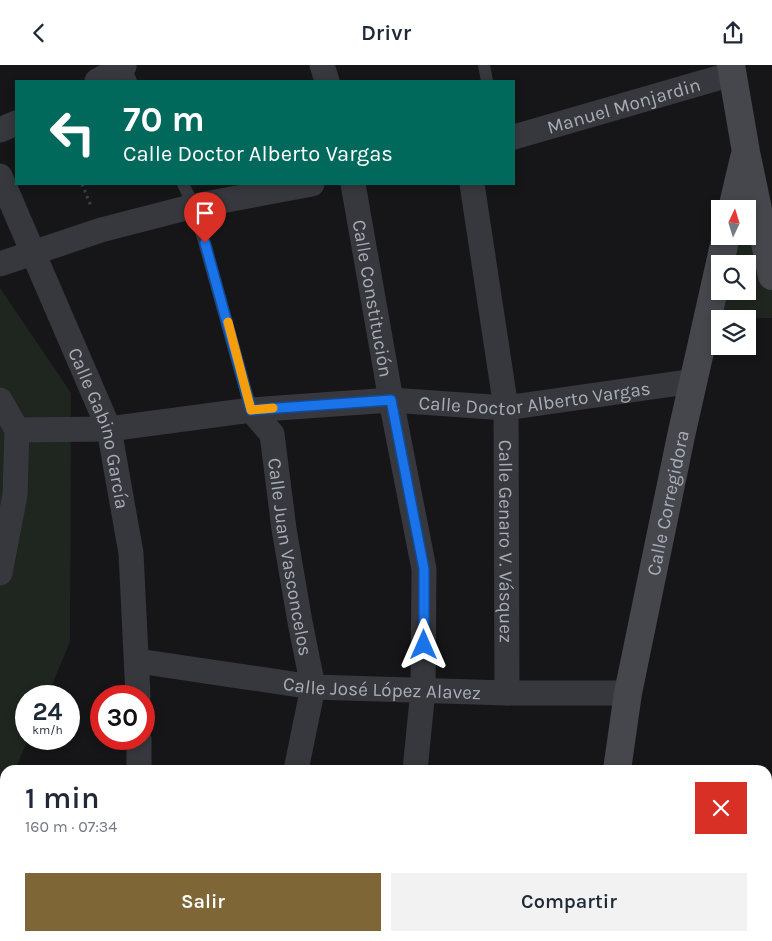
<!DOCTYPE html>
<html lang="es">
<meta charset="utf-8">
<style>
:root{--surface:#fff;--page:#f2f2f3;--text:#1f2937;--muted:#747a83;--accent:#7e6636}
body{margin:0;font-family:Karla,sans-serif;background:var(--page);color:var(--text);height:100vh;display:flex;flex-direction:column;font-size:19px;white-space:nowrap}
*{box-sizing:border-box;margin:0}
p{font-size:16px;color:var(--muted)}
.icon{flex:none;width:28px;height:28px;fill:none;stroke:currentColor;stroke-width:2;stroke-linecap:round;stroke-linejoin:round}
.map{position:relative;flex:1;overflow:hidden}
.details{position:absolute;left:0px;top:700px;width:772px;height:176px;display:flex;flex-direction:column;background:var(--surface);border-radius:15px 15px 0 0;box-shadow:0 2px 8px #0003}
.details>*{flex:none}
.top-card{position:absolute;left:15px;top:15px;width:500px;height:105px;border-radius:0px;box-shadow:0 2px 8px #0003;background:#00695c;color:#fff;overflow:hidden}
.needle{width:32px;rotate:4deg}
.fabs{position:absolute;left:711px;top:135px;display:grid;gap:10px}
.fabs a{display:grid;place-items:center;width:45px;height:45px;border-radius:0px;background:var(--surface);box-shadow:0 2px 8px #0003;font-size:25px}
.speed{position:absolute;left:15px;top:620px;display:flex;gap:10px;font-size:25px;font-weight:700;text-align:center}
.speed>*{display:grid;place-content:center;width:65px;height:65px;border-radius:50%;background:var(--surface);box-shadow:0 2px 8px #0003;line-height:1}
.speed small{font-size:12px;font-weight:400}
.speed .limit{border:8px solid #d22;background:#fff;color:#111}
.pin{position:absolute;display:grid;place-items:center;width:42px;height:42px;color:#fff;margin:-51px -21px;border-radius:50% 50% 50% 0;rotate:-45deg;box-shadow:0 0 5px #0007}
.pin .icon{rotate:45deg}
.me{position:absolute;width:55px;margin:-28px;rotate:0deg;stroke-linejoin:round;filter:drop-shadow(0 0 4px #0008)}
.turn{display:flex;align-items:center;gap:18px;height:105px;padding:0 25px;font-size:22px}
.turn .icon{width:65px;height:65px;stroke-width:2.5}
.turn b{display:block;font-size:35px;line-height:42px}
.round{display:grid;place-items:center;flex:none;width:52px;height:52px;border-radius:0px;background:var(--page)}
.overview{display:flex;align-items:center;justify-content:space-between;height:85px;padding:0 25px}
h1{font-size:30px;font-weight:600;line-height:38px}
.primary-button{display:flex;gap:10px;margin-top:auto;padding:10px 25px}
.primary-button a{flex:1;height:58px;border-radius:0px;background:var(--accent);color:#fff;font-size:20px;font-weight:600;line-height:58px;text-align:center}
.primary-button a+a{background:var(--page);color:var(--text)}
header{display:flex;justify-content:space-between;align-items:center;height:65px;padding:0 25px;background:var(--surface);font-size:22px;font-weight:600}
.map>svg:first-child{display:block}
.green{fill:#1e261f;fill-rule:evenodd}
.lines{fill:none;stroke-linecap:round;stroke-linejoin:round}
.path{stroke:#3d3f44;stroke-width:3;stroke-dasharray:2.5 4;stroke-linecap:butt}
.lane{stroke:#37383d;stroke-width:12}
.street{stroke:#37383d;stroke-width:25}
.secondary{stroke:#45474d;stroke-width:28}
.route-casing{stroke:#114b97;stroke-width:12}
.route{stroke:#1a73e8;stroke-width:9}
.slow{stroke:#f59e0b;stroke-width:9}
.labels{text-anchor:middle;stroke-width:4;stroke-linejoin:round;paint-order:stroke}
.street-label{font-size:19px;fill:#a8adb8;stroke:#111113}
</style>
<header><svg class="icon" aria-label="back" viewBox="0 0 24 24"><path d="M15 5l-7 7 7 7"/></svg>Drivr<svg class="icon" aria-label="share" viewBox="0 0 24 24"><path d="M12 15V3M7 8l5-5 5 5M5 13v7h14v-7"/></svg></header>
<div class="map">
<svg width="772" height="876" viewBox="0 0 772 876">
<rect width="100%" height="100%" fill="#161618"/>
<path class="green" d="M747,65L772,175V253L700,254L721,171H748ZM720,199H748V226H720Z
M0,223L71,328L70,577L47,631H26V674H28L15,705H5V713L0,711Z"/>
<g class="lines">
<path class="path" d="M82,119L91,141"/>
<path class="lane" d="M124,0L131,16
M484,0L487,16
M183,119L194,141L251,345"/>
<g class="street">
<path d="M322,0L327,16"/>
<path d="M97,16L124,1"/>
<path d="M0,65L16,58"/>
<path id="s1" d="M514,72L732,9"/>
<path id="s2" d="M0,111L109,364L131,488L138,631"/>
<path id="s3" d="M353,119L391,335L424,504L423,625L415,705"/>
<path id="s4" d="M472,119L506,343L507,628"/>
<path d="M0,199L101,165L194,141L312,119"/>
<path d="M0,335L17,365L15,430L0,508"/>
<path id="s5" d="M251,345L272,369L284,464L300,557L313,622L296,705"/>
<path id="s6" d="M17,365L109,364L251,345L391,335L506,343L694,316"/>
<path id="s7" d="M138,596L313,622L507,628H628"/>
<path d="M139,674V705"/>
<path d="M0,759L5,760"/>
<path d="M538,871L554,876"/>
<path d="M65,876L68,871"/>
<path d="M247,876L248,871"/>
<path d="M397,876L398,871"/>
</g>
<g class="secondary">
<path d="M731,0L746,87L772,211"/>
<path d="M732,144L744,93"/>
<path id="s8" d="M617,705L628,628L681,371L726,171"/>
<path d="M591,876L592,871"/>
</g>
</g>
<g class="lines">
<g class="route-casing">
<path id="route" d="M205,178L251,345L391,335L424,504V580"/>
</g>
<use href="#route" class="route"/>
<path class="slow" d="M228,257L251,345L273,343"/>
</g>
<g class="labels">
<g class="street-label">
<text dy="7" stroke="none"><textPath href="#s1" startOffset="114">Manuel Monjardin</textPath></text>
<text dy="7" stroke="none"><textPath href="#s3" startOffset="116">Calle Constitución</textPath></text>
<text dy="7" stroke="none"><textPath href="#s6" startOffset="520">Calle Doctor Alberto Vargas</textPath></text>
<text dy="7" stroke="none"><textPath href="#s2" startOffset="272">Calle Gabino García</textPath></text>
<text dy="7" stroke="none"><textPath href="#s8" startOffset="272">Calle Corregidora</textPath></text>
<text dy="7" stroke="none"><textPath href="#s4" startOffset="360">Calle Genaro V. Vásquez</textPath></text>
<text dy="7" stroke="none"><textPath href="#s5" startOffset="156">Calle Juan Vasconcelos</textPath></text>
<text dy="7" stroke="none"><textPath href="#s7" startOffset="246">Calle José López Alavez</textPath></text>
</g>
</g>
</svg>
<div class="fabs">
<a><svg class="needle" viewBox="-14 -14 28 28"><path d="M0-13l5 13h-10z" fill="#e53935"/><path d="M0 13l5-13h-10z" fill="#747a83"/></svg></a>
<a><svg class="icon" aria-label="search" viewBox="0 0 24 24"><circle cx="10" cy="10" r="6"/><path d="M15 15l6 6"/></svg></a>
<a><svg class="icon" aria-label="layers" viewBox="0 0 24 24"><path d="M12 4l9 5-9 5-9-5zM3 14l9 5 9-5"/></svg></a>
</div>
<div class="speed"><div>24<small>km/h</small></div><div class="limit">30</div></div>
<div class="pin" style="left:205px;top:178px;background:#d93025"><svg class="icon" aria-label="arrive" viewBox="0 0 24 24"><path d="M6 21V4h12l-3 4 3 4H6"/></svg></div>
<svg class="me" style="left:424px;top:580px" viewBox="-20 -20 40 40"><path d="M0-17L14 15 0 8-14 15z" fill="#1a73e8" stroke="#fff" stroke-width="4"/></svg>
<div class="top-card">
<div class="turn"><svg class="icon" aria-label="left" viewBox="0 0 24 24"><path d="M17 20v-9H6M10 6l-5 5 5 5"/></svg><div><b>70 m</b>Calle Doctor Alberto Vargas</div></div>
</div>
<section class="details">
<div class="overview"><div><h1>1 min</h1><p>160 m · 07:34</p></div><a class="round" style="background:#d93025;color:#fff"><svg class="icon" aria-label="close" viewBox="0 0 24 24"><path d="M6 6l12 12M18 6L6 18"/></svg></a></div>
<div class="primary-button"><a>Salir</a><a>Compartir</a></div>
</section>
</div>
